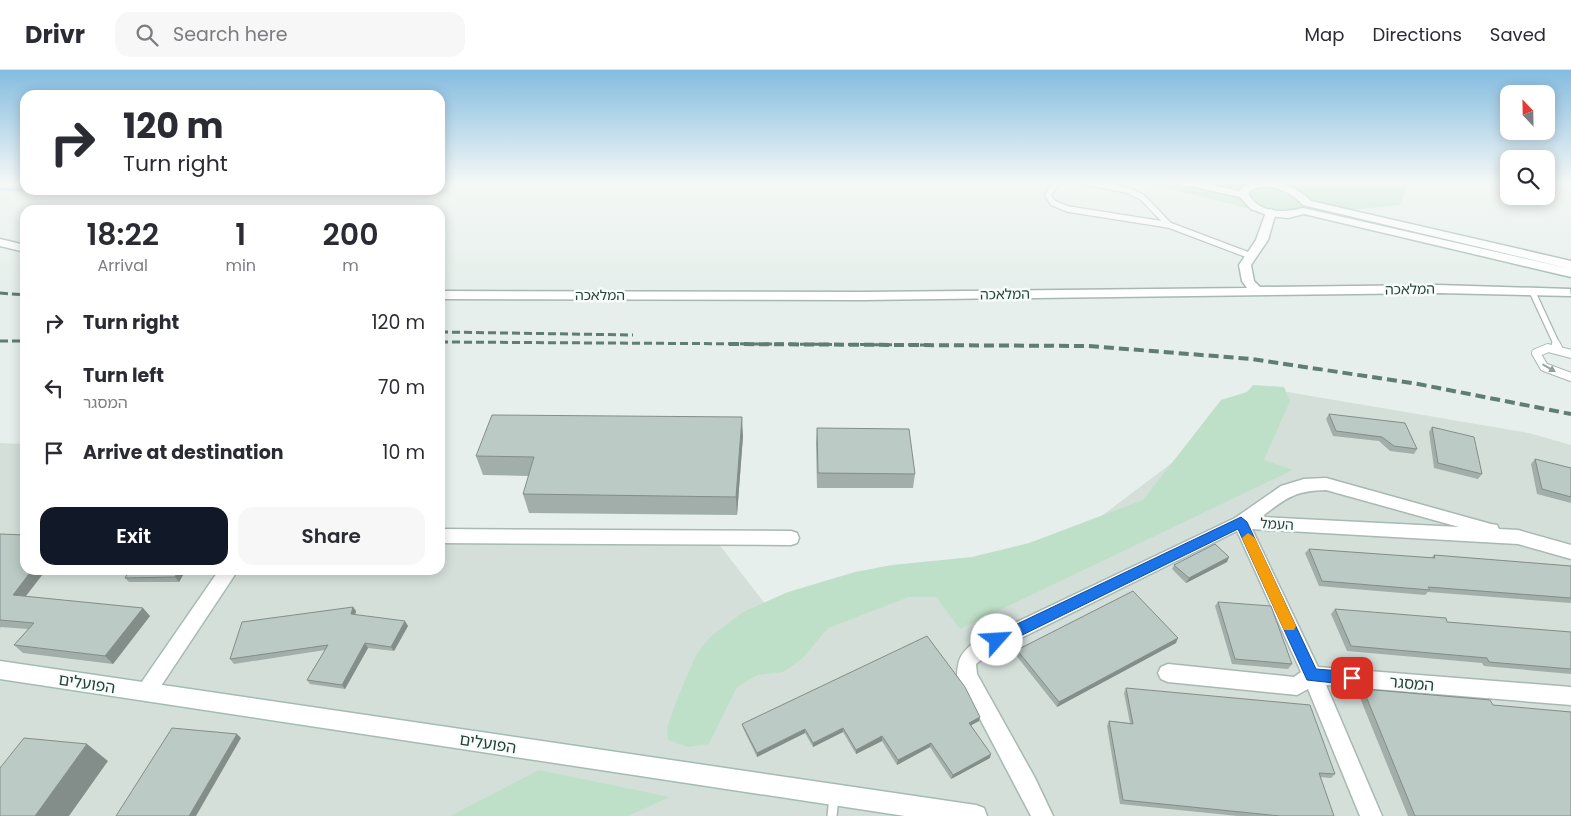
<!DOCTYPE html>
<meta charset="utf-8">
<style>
:root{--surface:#fff;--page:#f7f7f7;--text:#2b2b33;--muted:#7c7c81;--line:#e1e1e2;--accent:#111827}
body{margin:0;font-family:Poppins,"Noto Sans Hebrew",sans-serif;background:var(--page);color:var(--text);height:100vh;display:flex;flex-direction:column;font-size:19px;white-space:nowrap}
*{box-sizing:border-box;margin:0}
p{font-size:16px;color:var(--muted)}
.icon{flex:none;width:28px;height:28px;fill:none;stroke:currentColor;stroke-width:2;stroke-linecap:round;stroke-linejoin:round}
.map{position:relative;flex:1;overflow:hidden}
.drawer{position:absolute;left:20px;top:135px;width:425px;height:370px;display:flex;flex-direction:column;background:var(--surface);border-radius:15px;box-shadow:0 2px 12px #0003}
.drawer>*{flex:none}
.banner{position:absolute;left:20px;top:20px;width:425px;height:105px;border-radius:15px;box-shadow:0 2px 12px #0003;background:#fff;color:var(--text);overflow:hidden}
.needle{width:32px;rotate:338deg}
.controls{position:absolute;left:1500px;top:15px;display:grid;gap:10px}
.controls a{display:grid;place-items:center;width:55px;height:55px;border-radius:10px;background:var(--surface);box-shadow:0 2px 12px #0003;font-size:25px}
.pin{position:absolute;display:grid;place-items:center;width:42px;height:42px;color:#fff;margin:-21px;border-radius:10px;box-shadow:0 2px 8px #0006}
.me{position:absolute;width:55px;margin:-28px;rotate:64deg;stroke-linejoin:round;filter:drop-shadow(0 0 4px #0008)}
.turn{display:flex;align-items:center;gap:18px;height:105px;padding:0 20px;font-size:22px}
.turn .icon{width:65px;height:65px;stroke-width:2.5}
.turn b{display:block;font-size:35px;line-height:42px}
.eta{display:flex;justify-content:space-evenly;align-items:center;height:85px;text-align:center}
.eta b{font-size:30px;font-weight:600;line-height:35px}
.action{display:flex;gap:10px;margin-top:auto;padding:10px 20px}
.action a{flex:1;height:58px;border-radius:15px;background:var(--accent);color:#fff;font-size:20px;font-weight:600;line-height:58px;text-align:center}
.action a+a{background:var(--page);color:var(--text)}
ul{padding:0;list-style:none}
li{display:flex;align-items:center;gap:15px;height:65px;padding:0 20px}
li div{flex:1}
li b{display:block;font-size:19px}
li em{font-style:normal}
header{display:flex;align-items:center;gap:30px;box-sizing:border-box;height:70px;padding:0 25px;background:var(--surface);border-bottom:1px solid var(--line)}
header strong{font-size:24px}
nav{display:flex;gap:28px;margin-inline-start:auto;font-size:18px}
.search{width:350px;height:45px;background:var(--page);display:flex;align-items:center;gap:12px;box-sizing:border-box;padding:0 18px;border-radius:15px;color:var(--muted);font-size:19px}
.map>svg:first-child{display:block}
.built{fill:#d4dfda}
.green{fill:#bfe0c8}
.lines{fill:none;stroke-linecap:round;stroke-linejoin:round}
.stream{stroke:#8ec9d4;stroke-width:3}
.lane-far2-casing{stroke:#a8b8b2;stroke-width:8}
.lane-far1-casing{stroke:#a8b8b2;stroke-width:10}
.lane-casing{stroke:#a8b8b2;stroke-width:12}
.street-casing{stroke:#a8b8b2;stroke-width:3}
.secondary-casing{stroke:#a4bbb3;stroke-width:3}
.lane-far2{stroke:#fff;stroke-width:5.5}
.lane-far1{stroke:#fff;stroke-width:8}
.lane{stroke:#fff;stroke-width:9}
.street{fill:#fff;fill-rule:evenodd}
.secondary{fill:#fff;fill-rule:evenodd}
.rail-far1{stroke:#5f7d75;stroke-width:3;stroke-dasharray:8 4;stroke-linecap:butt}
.rail{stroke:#5f7d75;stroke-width:4;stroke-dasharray:10 5;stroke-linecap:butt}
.wall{fill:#a1aea9}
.shaded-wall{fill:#838d89}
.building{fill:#bbcac4;stroke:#838d89}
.oneway{fill:#92a09c}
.route{fill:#1a73e8;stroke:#114b97}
.slow{fill:#f59e0b}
.labels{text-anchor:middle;stroke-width:5;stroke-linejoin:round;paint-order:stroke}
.street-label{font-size:14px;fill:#24423a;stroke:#f7fbf9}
.near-street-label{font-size:16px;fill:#24423a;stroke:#f7fbf9}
</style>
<header>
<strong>Drivr</strong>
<div class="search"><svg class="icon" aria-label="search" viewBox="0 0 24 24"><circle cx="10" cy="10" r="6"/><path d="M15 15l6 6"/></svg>Search here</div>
<nav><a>Map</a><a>Directions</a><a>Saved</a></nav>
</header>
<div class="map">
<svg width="1571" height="746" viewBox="0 0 1571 746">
<rect width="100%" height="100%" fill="#e6efeb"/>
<path class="built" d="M1270,319L1529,363L1571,375V746H0V373L25,374V500H440V467L718,473L776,548L1055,481Z"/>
<path class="green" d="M1144,112H1402L1408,115L1400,135L1320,143L1254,140Z
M1253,315L1284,317L1290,331L1264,390L1293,400L960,559L936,527H909L828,558L802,589L783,602L758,605L737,617L709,674L688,677L668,670L667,658L675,634L696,585L710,567L743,542L788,522L855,502L892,495L972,487L1029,473L1143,430L1221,330L1247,322Z
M539,700L670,727L628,746H450Z"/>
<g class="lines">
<path class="stream" d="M0,119L25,120
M27,120H34"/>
<g class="lane-far2-casing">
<path id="lane-far2" d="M1059,112L1055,114L1048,125L1053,133L1068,139L1169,155L1251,186
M1086,112L1127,120L1142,127L1169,155
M1532,221L1557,275"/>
</g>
<g class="lane-far1-casing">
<path id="lane-far1" d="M1556,274L1559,280
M1571,284L1548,278L1536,283L1544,297L1571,307"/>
</g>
<g class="lane-casing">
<path id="lane" d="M832,746L834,727"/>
</g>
<g class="street-casing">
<path id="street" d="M1271,139L1276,142L1268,170L1251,195L1254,211L1260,217L1438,215L1570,219L1571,226L1438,223L862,230L440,229V221L862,222L1247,218L1242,211L1239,195L1256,170L1266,142Z
M0,169L25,175V182L0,176Z
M1326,408L1491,454L1497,455L1499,459L1518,460L1571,475V489L1518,474L1252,459L1318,597L1571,617V635L1326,615L1382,746H1360L1308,619L1297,625L1168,612L1161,609L1158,603L1161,597L1168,594L1294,607L1301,602L1237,461L987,585L976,594L977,604L1035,708L1053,746H1031L957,605C958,588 961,584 973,573L1235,448L1281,416L1304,409ZM1326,420L1459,457L1261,447C1287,428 1293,421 1326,420Z
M440,459L791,461L797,463L799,468L797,473L791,475L440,473Z
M219,500H238L153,628L146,631L139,628L136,622L139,616Z"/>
</g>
<g class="secondary-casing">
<path id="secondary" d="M1180,112H1199L1239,121C1257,101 1295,114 1311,131L1571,191V199L1303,135C1290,121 1267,110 1249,122V125C1261,144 1284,143 1303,138L1571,199V207L1304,144L1288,148L1270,146L1251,139L1240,127L1181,114Z
M0,591L976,735L984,738L987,746H905L0,609Z"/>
</g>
<use href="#lane-far2" class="lane-far2"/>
<use href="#lane-far1" class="lane-far1"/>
<use href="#lane" class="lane"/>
<use href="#street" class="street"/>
<use href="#secondary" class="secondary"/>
<path class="rail-far1" d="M0,223L25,225
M440,262L633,265
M0,271H25
M440,272L932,275"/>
<path class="rail" d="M729,274L1089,276L1252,289L1418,314L1571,344"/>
</g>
<path class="wall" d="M1329,344L1417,379L1414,384L1390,381L1379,371L1333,366L1326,349Z
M1432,357L1482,404L1478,409L1434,398L1429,362Z
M817,358L915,404L913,418H817L816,373Z
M743,366L737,445L529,443L523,424L529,406L483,405L476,386Z
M1535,389L1571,398V433L1537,424L1531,394Z
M0,464L25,500H46L26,526L150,546L113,594L23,583L14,575L28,559L1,557L0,558Z
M1309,479L1431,488L1434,485L1571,496V533L1428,522L1425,525L1319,516L1305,483Z
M1227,492L1186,513L1172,499L1174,495Z
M130,500H186L179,512H129L125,508Z
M1218,532L1292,594L1288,599L1232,594L1215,536Z
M353,537L356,541L355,545L408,556L394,581L368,578L345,619L310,614L307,610L325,580L234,594L230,589Z
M1335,539L1447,552L1571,562V604L1484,596L1482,593L1347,581L1331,544Z
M1176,573L1057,637L1015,584L1017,580Z
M1126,618L1335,704L1331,708L1320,707L1334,746H1238L1120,734L1107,656L1109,651L1130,653L1124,623Z
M1363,619L1493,635L1571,746H1408L1358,623Z
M979,651L971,655L990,688L951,709L930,677L897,695L882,671L856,684L843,662L813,677L805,663L757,687L743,658L742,654Z"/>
<path class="shaded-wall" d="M742,347L743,366L737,445L736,427Z
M1229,487L1227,492L1186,513L1189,508Z
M32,500H46L21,532L13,525Z
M179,500H186L179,512L175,507Z
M353,537L356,541L354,549L351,544Z
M143,538L150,546L113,594L105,586Z
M405,551L408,556L394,581L391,577Z
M1178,568L1176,573L1057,637L1059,632Z
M365,573L368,578L345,619L342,615Z
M980,647L979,651L968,657L969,653Z
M843,658V662L813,677V673Z
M805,659V663L757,687V683Z
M237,664L241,668L196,746H189Z
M882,666V671L856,684V680Z
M931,673L930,677L897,695L898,690Z
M87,674L108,691L69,746H35Z
M991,684L990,688L951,709L953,705Z"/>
<path class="building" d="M1329,344L1405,353L1417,379L1394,376L1382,367L1336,361Z
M492,345L742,347L736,427L523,424L534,387L476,386Z
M1432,357L1474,367L1482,404L1438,393Z
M817,358L909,359L915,404L818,403Z
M1535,389L1571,398V427L1542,419Z
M0,464L25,465V500H32L13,525L143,538L105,586L14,575L34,553L0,550Z
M1215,474L1229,487L1189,508L1174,495Z
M1309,479L1435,488L1434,485L1571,496V528L1428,517L1430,520L1322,511Z
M130,500H179L175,507L125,508Z
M1133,521L1178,568L1059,632L1017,580Z
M1218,532L1271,536L1292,594L1235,589Z
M353,537L351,544L405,551L391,577L365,573L342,615L307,610L328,575L230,589L242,552Z
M1335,539L1446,548L1447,552L1571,562V599L1489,592L1487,588L1351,576Z
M927,566L965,617L980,647L969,653L991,684L953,705L931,673L898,690L882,666L856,680L843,658L813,673L805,659L757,683L742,654Z
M1126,618L1310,635L1335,704L1319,703L1334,746H1280L1123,730L1109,651L1133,654Z
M1363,619L1490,630L1493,635L1571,642V746H1415Z
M172,658L237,664L189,746H116Z
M24,668L87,674L35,746H0V698Z"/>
<defs><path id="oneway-solid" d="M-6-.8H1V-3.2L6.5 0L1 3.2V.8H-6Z" transform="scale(1.25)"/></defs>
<use class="oneway" href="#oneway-solid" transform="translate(1549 298) rotate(30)"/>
<linearGradient id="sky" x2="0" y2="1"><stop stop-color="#84bce0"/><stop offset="0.52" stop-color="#f4f8f6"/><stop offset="1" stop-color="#f4f8f6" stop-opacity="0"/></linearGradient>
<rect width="1571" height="216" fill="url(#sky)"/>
<path class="route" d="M1241,447L1247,452L1316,599L1352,602L1357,604L1359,608L1357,613L1352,615L1307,610L1238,459L1002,575L997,577L992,575L990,570L992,566Z"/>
<path class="slow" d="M1248,463L1255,468L1296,556L1294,560H1284L1282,556L1242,468Z"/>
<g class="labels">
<g class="street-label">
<text transform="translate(1410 219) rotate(-1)" y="5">המלאכה</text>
<text transform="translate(1005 224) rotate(-1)" y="5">המלאכה</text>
<text x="600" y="230">המלאכה</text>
<text transform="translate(1277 454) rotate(3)" y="5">העמל</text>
</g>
<g class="near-street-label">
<text transform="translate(87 613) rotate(9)" y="6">הפועלים</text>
<text transform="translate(1412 613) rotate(5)" y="6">המסגר</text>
<text transform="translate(488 673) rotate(9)" y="6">הפועלים</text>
</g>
</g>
</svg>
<div class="controls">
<a><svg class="needle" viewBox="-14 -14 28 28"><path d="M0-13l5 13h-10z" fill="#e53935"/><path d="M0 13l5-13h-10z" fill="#7c7c81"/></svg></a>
<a><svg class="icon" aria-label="search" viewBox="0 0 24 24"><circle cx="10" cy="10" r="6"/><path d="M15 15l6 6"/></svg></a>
</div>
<div class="pin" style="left:1352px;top:608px;background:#d93025"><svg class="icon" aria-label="arrive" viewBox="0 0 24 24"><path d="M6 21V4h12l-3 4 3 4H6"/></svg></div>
<svg class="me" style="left:997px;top:570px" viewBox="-20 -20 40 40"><circle r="19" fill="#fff"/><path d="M0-13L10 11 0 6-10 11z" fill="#1a73e8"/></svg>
<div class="banner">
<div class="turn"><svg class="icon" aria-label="right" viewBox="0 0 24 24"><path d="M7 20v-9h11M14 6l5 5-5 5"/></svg><div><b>120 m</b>Turn right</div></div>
</div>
<section class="drawer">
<div class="eta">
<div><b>18:22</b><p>Arrival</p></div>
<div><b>1</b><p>min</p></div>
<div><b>200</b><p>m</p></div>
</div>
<ul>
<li><svg class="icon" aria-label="right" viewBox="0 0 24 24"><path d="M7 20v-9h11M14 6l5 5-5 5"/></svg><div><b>Turn right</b></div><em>120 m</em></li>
<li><svg class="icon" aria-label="left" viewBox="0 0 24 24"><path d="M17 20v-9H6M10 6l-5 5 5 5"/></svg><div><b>Turn left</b><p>המסגר</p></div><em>70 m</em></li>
<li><svg class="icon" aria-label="arrive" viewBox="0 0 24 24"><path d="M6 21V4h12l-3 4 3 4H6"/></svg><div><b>Arrive at destination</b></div><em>10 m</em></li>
</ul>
<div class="action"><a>Exit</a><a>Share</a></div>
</section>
</div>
